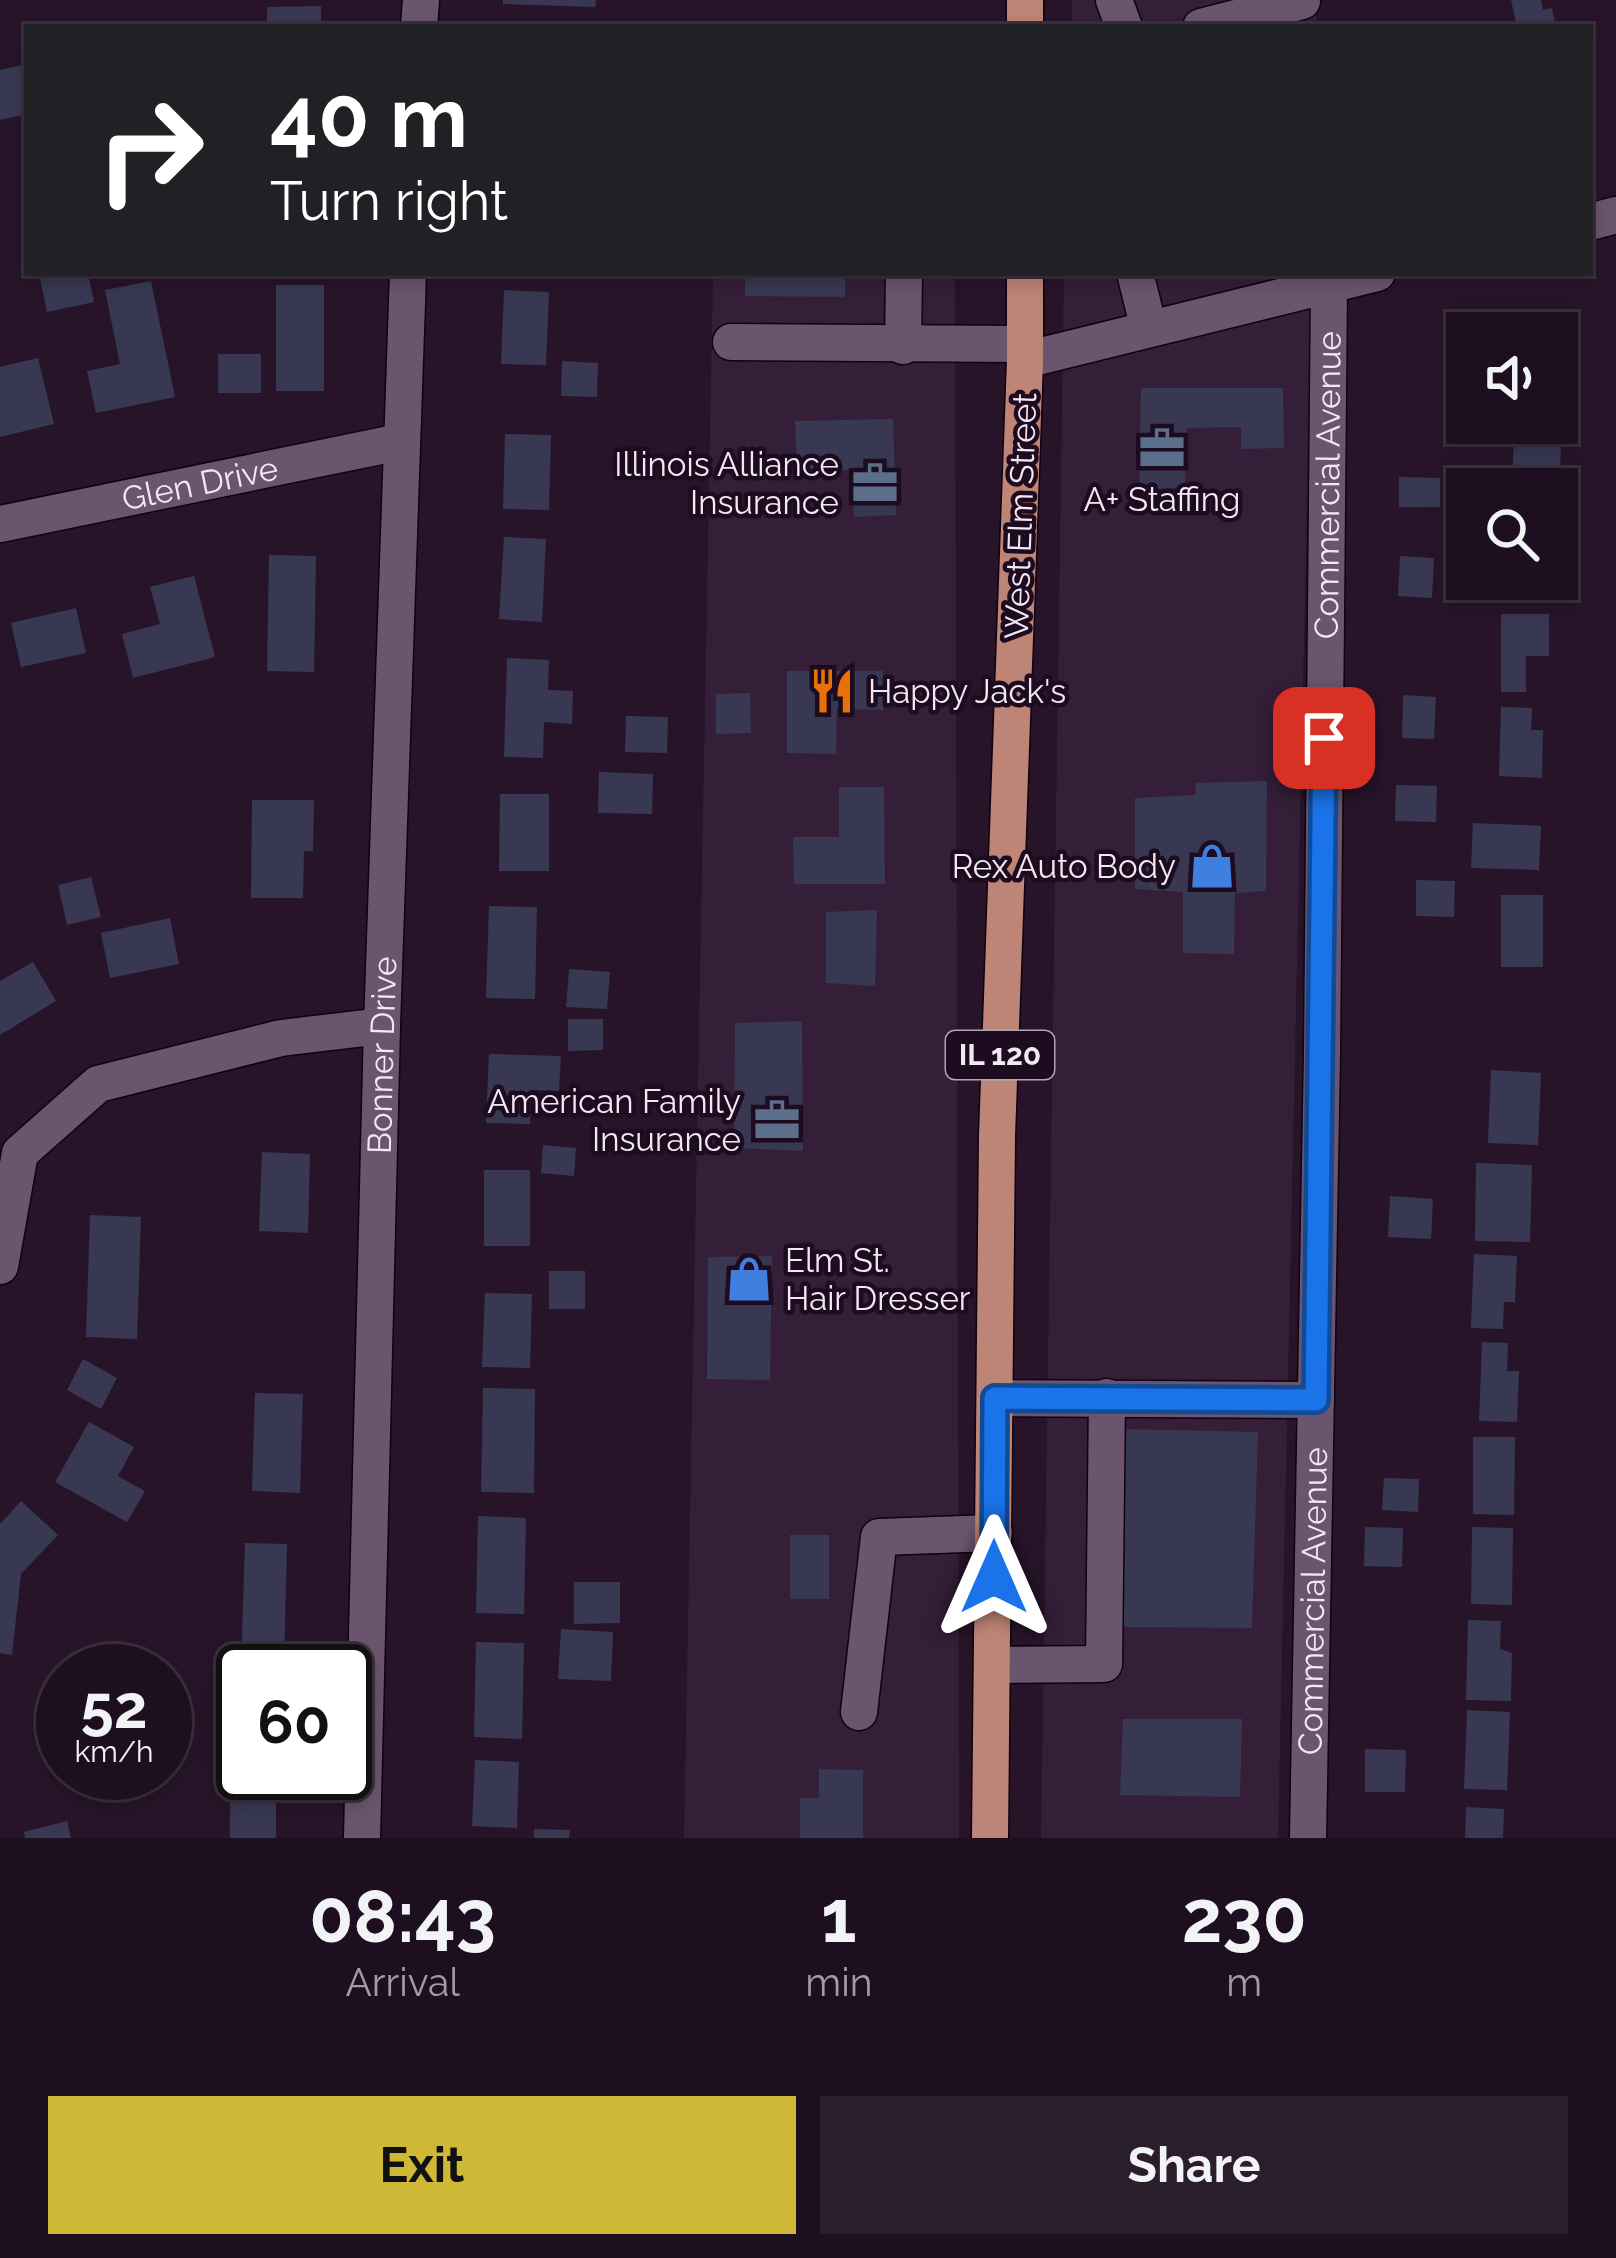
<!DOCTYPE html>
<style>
:root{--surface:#1d0f1f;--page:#2a1d2c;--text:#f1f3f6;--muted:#a09ca4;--line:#3b2f3d;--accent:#d0b837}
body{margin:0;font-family:Raleway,sans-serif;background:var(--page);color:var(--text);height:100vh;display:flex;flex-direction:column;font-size:45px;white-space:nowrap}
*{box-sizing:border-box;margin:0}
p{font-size:39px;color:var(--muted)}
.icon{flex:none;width:66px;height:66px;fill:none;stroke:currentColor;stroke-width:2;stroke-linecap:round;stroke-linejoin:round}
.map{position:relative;height:1838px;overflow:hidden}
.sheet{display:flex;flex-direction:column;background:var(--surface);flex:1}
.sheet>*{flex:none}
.top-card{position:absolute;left:24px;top:24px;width:1569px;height:252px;border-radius:0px;box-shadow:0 6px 18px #0003,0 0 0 3px var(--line);background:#202124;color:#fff;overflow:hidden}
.fabs{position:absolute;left:1446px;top:312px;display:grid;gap:24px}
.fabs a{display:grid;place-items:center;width:132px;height:132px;border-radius:0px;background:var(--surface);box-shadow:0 6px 18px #0003,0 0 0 3px var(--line);font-size:60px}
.speed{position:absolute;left:36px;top:1644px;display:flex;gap:24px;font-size:60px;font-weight:700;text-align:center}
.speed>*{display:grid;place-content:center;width:156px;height:156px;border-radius:50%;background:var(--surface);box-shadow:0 6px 18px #0003,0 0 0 3px var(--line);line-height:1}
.speed small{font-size:30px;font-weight:400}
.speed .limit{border:6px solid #111;border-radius:18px;background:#fff;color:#111}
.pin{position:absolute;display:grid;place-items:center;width:102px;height:102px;color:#fff;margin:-51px;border-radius:24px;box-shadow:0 6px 18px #0006}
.me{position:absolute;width:132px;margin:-66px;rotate:0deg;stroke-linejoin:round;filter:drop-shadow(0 0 9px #0008)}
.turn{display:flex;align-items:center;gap:42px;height:252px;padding:0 48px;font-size:54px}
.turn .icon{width:156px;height:156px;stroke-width:2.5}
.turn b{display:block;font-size:84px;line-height:102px}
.eta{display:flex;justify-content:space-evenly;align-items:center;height:204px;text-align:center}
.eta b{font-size:72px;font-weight:700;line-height:84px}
.action{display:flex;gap:24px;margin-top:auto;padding:24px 48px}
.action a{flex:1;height:138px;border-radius:0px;background:var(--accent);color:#111;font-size:48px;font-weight:700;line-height:138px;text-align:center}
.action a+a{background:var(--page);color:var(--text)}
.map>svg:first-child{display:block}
.built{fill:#351e38}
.building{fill:#393853}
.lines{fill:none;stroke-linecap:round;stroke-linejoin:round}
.minor-casing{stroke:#0f0211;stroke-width:39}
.major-casing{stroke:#0f0211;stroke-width:39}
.minor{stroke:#6b556e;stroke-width:36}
.major{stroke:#be8476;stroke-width:36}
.route-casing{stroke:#114b97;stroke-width:30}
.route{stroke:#1a73e8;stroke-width:21}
.labels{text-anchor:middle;stroke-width:9;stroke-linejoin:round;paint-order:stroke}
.shield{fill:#1d0b1f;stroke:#b4a5b5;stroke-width:3}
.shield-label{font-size:30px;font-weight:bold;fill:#f4e7f5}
.poi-label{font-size:33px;fill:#f4e7f5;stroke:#1d0b1f;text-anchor:end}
.street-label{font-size:33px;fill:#f4e7f5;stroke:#1d0b1f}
</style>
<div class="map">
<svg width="1616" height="1838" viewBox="0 0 1616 1838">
<rect width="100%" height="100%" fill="#271429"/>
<path class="built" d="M1072,0H1316V27H1071Z
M713,273H955L959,1838H684Z
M1064,273H1312L1278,1838H1041Z"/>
<path class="building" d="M503,0H596L595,7L503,4Z
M1511,0H1541L1543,10L1552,8L1556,27H1517Z
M321,6V27H267V7Z
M27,64V114L0,120V70Z
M39,273H88L94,302L47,312Z
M745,273H845V297L745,296Z
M151,281L175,397L96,413L87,371L120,364L105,290Z
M276,285H324V391H276Z
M504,290L549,292L546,365L501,364Z
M1545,319L1547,333H1509L1508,323Z
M218,354H261V393H218Z
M38,358L54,424L0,437V367Z
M562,361L598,363L597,397L561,396Z
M1141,388H1283L1284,448L1241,449V427L1187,428L1185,487L1139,490Z
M893,419L896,515L854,517L852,470L797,471L795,421Z
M1514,430L1561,431L1560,489H1512Z
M505,434L551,435L549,510L503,509Z
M1399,477L1440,478V507H1399Z
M504,537L546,539L542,622L499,619Z
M269,555L316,556L314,672L267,671Z
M1400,556L1434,558L1432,598L1398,596Z
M194,576L215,657L133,678L122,634L160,624L150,587Z
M76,608L86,653L21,667L11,623Z
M1501,614H1549V656H1526V692H1501Z
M507,658L549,660L548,690L573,691L572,724L544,722L543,758L504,757Z
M787,671H883V710L837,709L836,754L787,753Z
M750,693L751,733L716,734V694Z
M1403,695L1436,697L1434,739L1402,738Z
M1501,707L1532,708L1531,730H1543L1542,778L1499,776Z
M626,716L668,717L667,753L625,752Z
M599,772L653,774L652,814L598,813Z
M1267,781L1266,891L1235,893L1234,954L1183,953V892L1135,889V798L1195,795L1196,783Z
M1396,785L1437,786L1436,822L1395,821Z
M839,787H884L885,884H794L793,837H839Z
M500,794H549V871H499Z
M252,800H314L313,851H304L303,898H251Z
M1473,823L1541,826L1539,870L1471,868Z
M91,877L101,917L67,925L58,885Z
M1416,880L1455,881L1454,917L1416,916Z
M1501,895H1543V967H1501Z
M489,906L537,907L535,999L486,998Z
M877,910L875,986L826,983V912Z
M170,918L179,964L110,978L101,933Z
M33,962L56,1001L0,1035V981Z
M569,969L610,972L607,1009L566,1007Z
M568,1019H603V1050L568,1051Z
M802,1021L803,1151L734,1148L735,1023Z
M489,1054L561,1056L559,1091L531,1090L530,1124L486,1123Z
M1491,1070L1541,1073L1538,1145L1488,1143Z
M543,1145L576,1148L574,1176L541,1173Z
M262,1152L310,1154L308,1233L259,1231Z
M1476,1163L1532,1165L1530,1242L1475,1241Z
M484,1170H530V1246H484Z
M1390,1196L1433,1199L1431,1239L1388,1237Z
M90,1215L141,1217L137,1339L86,1337Z
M1474,1254L1517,1256L1515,1302H1504L1503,1329L1471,1328Z
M772,1256L770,1380L707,1379L708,1257Z
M549,1271H585V1309H549Z
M485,1293L532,1294L530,1368L482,1367Z
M1482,1342L1508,1343L1507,1371H1519L1517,1422L1479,1421Z
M83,1359L117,1378L101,1409L67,1390Z
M483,1388L535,1389L534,1493L481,1492Z
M255,1393L303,1394L300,1493L252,1491Z
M89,1422L134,1447L118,1476L145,1491L127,1522L55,1482Z
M1123,1429L1258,1432L1252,1628L1120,1627Z
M1473,1437H1515L1514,1515L1473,1514Z
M1384,1478L1419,1479L1418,1512L1382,1510Z
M21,1501L58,1535L21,1574L12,1655L0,1653V1524Z
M478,1516L526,1518L524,1614L476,1613Z
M1365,1527L1403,1528L1402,1567L1364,1566Z
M1472,1527L1513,1528L1512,1605L1471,1604Z
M790,1535H829V1599H790Z
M245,1543L287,1544L284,1665L241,1664Z
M574,1582H620V1623L574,1624Z
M1468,1620L1501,1621L1500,1649L1512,1653L1511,1701L1466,1700Z
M561,1629L613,1632L611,1681L558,1679Z
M476,1642L524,1643L522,1739L474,1737Z
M1467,1710L1510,1712L1507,1790L1464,1789Z
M1123,1719H1242L1240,1797L1120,1795Z
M1365,1749L1406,1750L1405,1792H1365Z
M475,1760L519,1762L517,1828L472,1826Z
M230,1765H243V1773H276V1838H230Z
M819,1769L863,1770V1838H800V1798H819Z
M1466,1807L1504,1809L1503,1838H1465Z
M67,1821L71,1838H25L24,1832Z
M534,1829L570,1830L569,1838H534Z"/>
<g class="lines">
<g class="minor-casing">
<g id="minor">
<path d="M1114,0L1124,27"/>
<path d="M419,27L421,0"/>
<path d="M1201,27L1302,1"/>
<path d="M1590,222L1616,215"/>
<path d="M1135,273L1149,329"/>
<path d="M731,342L1025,344"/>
<path d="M903,346L904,273"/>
<path d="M1025,360L1377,273"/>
<path id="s1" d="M0,524L400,442"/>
<path d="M0,1266L20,1153L98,1084L281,1038L382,1026"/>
<path d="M995,1398L1316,1400"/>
<path d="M993,1665L1104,1664L1107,1397"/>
<path d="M859,1712L879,1537L994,1533"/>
<path id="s2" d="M362,1838L382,1026L408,273"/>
<path id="s3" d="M1308,1838L1322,1055L1329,285"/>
</g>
</g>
<g class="major-casing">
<path id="major" d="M1025,27V0
M990,1838L997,1136L1025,360V273"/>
</g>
<use href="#minor" class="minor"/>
<use href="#major" class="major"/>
</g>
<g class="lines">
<g class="route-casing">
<path id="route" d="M994,1577L995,1398L1316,1400L1324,738"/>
</g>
<use href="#route" class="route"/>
</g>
<defs>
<g id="office-bare" transform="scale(3.6)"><path d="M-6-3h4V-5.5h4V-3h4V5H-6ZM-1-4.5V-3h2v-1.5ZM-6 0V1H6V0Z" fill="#5c6f8a" stroke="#1d0b1f" stroke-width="2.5" paint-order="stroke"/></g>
<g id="restaurant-bare" transform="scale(3.6)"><path d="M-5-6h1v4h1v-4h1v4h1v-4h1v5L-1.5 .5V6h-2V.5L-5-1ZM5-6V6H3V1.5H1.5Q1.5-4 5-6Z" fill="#e8710a" stroke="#1d0b1f" stroke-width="2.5" paint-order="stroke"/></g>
<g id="shop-bare" transform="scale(3.6)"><path d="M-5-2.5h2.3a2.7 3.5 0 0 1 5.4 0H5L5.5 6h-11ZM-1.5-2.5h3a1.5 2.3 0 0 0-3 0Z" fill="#3f7fe0" stroke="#1d0b1f" stroke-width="2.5" paint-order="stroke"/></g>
</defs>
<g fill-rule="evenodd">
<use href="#office-bare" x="1162" y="448"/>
<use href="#office-bare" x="875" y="483"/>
<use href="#restaurant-bare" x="832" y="691"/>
<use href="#shop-bare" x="1212" y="866"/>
<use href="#office-bare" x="777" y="1120"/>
<use href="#shop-bare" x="749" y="1279"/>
</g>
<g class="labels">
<rect class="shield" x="946" y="1031" width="108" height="48" rx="9"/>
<g class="shield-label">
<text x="1000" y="1065">IL 120</text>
</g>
<g class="poi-label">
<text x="839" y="476">Illinois Alliance<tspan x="839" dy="38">Insurance</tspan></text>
<text x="1162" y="511" text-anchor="middle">A+ Staffing</text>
<text x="868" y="703" text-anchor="start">Happy Jack's</text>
<text x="1176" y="878">Rex Auto Body</text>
<text x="741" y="1113">American Family<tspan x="741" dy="38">Insurance</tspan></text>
<text x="785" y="1272" text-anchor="start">Elm St.<tspan x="785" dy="38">Hair Dresser</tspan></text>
</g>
<g class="street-label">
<text dy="12" stroke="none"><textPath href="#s1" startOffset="204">Glen Drive</textPath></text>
<text dy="12" stroke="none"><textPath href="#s3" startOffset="1353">Commercial Avenue</textPath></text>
<text transform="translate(1020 516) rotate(-88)" y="12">West Elm Street</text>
<text dy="12" stroke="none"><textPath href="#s2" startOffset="783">Bonner Drive</textPath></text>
<text dy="12" stroke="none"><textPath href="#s3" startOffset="237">Commercial Avenue</textPath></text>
</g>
</g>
</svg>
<div class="fabs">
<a><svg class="icon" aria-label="sound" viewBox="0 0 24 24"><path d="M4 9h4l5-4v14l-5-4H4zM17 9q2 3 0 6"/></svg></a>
<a><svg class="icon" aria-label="search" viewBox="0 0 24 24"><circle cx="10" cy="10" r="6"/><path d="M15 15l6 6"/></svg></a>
</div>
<div class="speed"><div>52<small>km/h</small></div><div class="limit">60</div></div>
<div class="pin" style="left:1324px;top:738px;background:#d93025"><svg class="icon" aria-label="arrive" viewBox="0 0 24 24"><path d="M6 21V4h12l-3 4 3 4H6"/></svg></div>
<svg class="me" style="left:994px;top:1577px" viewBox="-20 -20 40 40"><path d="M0-17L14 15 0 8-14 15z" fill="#1a73e8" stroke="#fff" stroke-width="4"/></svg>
<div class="top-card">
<div class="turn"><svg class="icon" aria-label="right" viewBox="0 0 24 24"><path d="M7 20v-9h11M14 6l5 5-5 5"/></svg><div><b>40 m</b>Turn right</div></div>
</div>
</div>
<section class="sheet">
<div class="eta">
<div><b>08:43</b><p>Arrival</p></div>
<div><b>1</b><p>min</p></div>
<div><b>230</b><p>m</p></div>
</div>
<div class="action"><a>Exit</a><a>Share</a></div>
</section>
